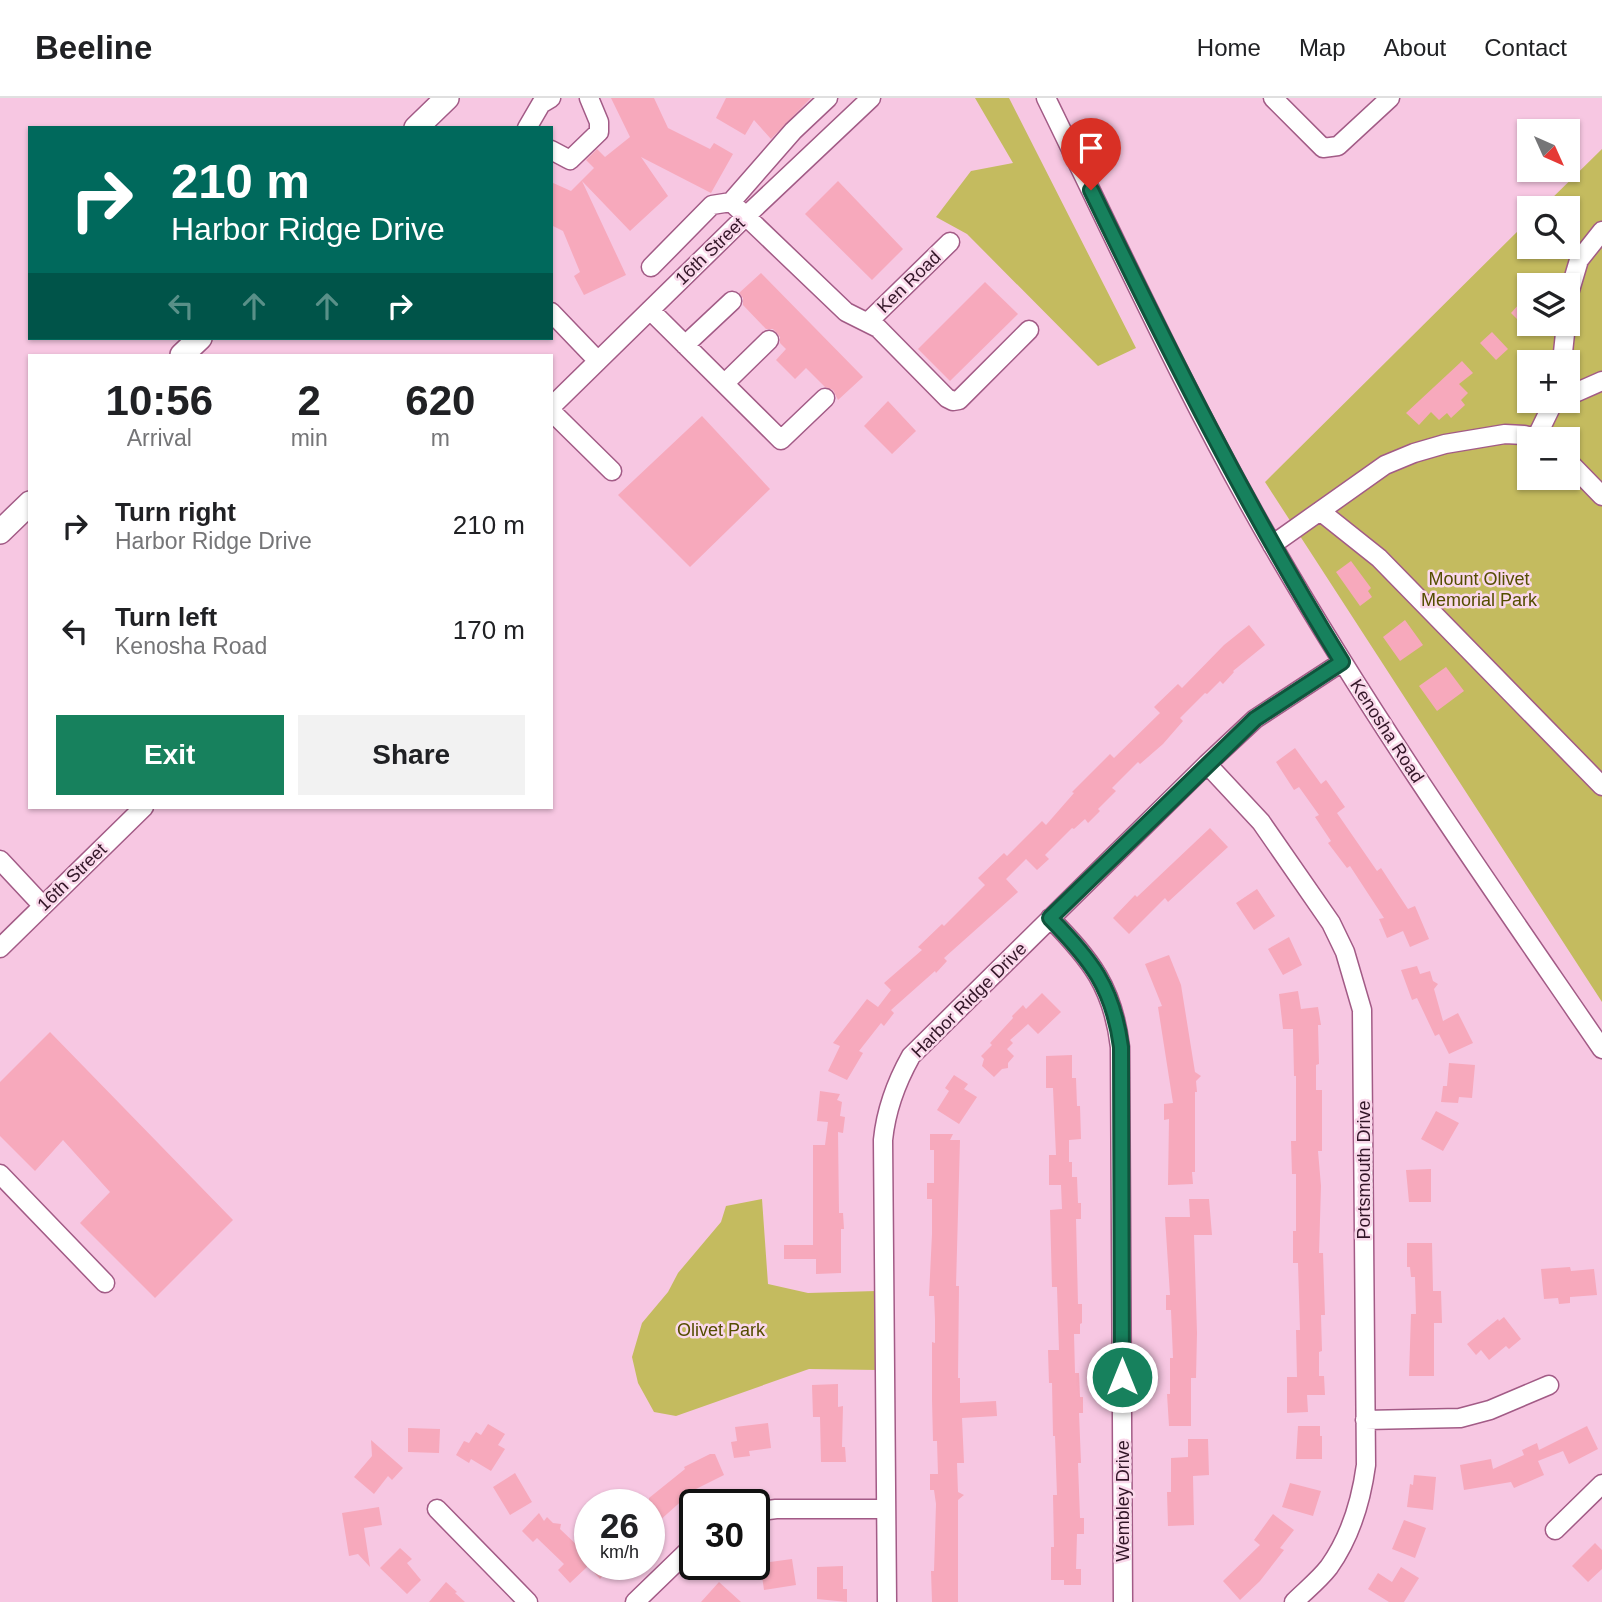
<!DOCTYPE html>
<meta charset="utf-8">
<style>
:root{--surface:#fff;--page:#f2f2f2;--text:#202124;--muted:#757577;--line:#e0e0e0;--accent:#17815d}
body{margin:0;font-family:Helvetica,sans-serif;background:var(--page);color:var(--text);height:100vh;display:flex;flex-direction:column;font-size:26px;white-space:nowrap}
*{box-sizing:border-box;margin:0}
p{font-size:23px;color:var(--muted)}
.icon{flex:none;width:38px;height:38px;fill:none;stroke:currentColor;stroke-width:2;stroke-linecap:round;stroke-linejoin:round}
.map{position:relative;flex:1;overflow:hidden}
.drawer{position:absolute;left:28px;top:256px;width:525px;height:455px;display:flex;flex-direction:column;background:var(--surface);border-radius:0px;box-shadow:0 2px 5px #0004}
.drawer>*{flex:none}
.top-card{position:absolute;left:28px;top:28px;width:525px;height:214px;border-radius:0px;box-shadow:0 2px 5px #0004;background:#00695c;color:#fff;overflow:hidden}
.needle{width:46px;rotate:135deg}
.fabs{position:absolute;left:1517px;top:21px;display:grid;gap:14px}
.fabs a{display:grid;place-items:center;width:63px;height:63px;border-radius:0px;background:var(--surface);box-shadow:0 2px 5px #0004;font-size:35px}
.speed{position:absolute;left:574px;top:1391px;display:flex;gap:14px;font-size:35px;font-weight:700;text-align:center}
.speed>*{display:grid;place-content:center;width:91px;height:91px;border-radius:50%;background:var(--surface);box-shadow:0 2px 5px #0004;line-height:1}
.speed small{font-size:18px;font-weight:400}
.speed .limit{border:4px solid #111;border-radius:10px;background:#fff;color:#111}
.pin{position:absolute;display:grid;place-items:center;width:60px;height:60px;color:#fff;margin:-72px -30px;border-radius:50% 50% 50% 0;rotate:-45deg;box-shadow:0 0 7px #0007}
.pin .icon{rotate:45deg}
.me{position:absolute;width:77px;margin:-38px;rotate:0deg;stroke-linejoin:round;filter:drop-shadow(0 0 5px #0008)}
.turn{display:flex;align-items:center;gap:24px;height:147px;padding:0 28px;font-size:32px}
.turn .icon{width:91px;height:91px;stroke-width:2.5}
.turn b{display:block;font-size:49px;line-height:60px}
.lanes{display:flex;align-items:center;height:66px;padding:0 28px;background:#0003;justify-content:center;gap:35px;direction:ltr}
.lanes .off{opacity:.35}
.eta{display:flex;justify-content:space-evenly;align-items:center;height:119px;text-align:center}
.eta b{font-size:42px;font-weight:800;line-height:49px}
.primary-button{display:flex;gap:14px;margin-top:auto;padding:14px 28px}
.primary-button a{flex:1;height:80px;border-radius:0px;background:var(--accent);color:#fff;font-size:28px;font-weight:800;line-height:80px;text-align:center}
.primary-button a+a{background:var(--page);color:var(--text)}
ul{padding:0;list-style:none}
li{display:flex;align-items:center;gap:21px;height:105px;padding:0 28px}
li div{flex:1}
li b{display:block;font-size:26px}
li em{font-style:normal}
header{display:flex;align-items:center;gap:42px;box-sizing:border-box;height:98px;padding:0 35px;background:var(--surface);border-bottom:2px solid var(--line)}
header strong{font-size:33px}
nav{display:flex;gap:38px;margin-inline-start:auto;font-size:24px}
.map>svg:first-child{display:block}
.green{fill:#c4bb5f;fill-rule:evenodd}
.building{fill:#f7a9bc}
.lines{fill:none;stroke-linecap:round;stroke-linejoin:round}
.minor-casing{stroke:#a25b86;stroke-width:21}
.major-casing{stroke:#a25b86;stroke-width:26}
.minor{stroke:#fff;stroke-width:18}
.major{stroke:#fff;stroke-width:23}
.route-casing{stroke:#0f543c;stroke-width:18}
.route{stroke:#17815d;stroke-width:12}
.labels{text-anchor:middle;stroke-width:5;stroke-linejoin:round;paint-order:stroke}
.street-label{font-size:18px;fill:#331628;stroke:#fad9eb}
.park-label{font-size:18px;fill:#544d00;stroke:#fad9eb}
</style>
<header>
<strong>Beeline</strong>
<nav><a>Home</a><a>Map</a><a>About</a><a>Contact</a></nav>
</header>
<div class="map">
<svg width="1602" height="1504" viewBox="0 0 1602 1504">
<rect width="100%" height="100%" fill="#f7c7e2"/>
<path class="green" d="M975,0H1009L1136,250L1098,268L967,136L936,119L971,73L1013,65Z
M1602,51V904L1265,384L1529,122L1530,149H1568V110H1542ZM1530,187H1568V226H1530ZM1530,264H1568V303H1530ZM1530,341H1568V380H1530Z
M762,1101L768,1186L808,1195L876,1193L878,1272L809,1271L676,1318L654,1314L638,1285L632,1259L642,1225L668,1194L678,1175L721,1124L726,1108Z"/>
<path class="building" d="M611,0H654L668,30L710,51L714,45L733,56L711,95L641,59L668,98L630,133L582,83L626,177L584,197L574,178L580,174L563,133L551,127V84L571,93L594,70L586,62L597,51L605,59L630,39Z
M726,0H811L771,41L754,22L745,37L716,20Z
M838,83L903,151L872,182L805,116Z
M761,175L863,279L838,302L833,292L825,289L806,270L795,281L776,262L786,251L780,245V239L773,231H766L743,207V200L739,195Z
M985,184L1018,216L950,283L918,251Z
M1521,204L1530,213V234L1511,215Z
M1492,234L1508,251L1496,262L1480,245Z
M1462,263L1473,275L1459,286L1468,295L1461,302L1465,307L1451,320L1447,315L1439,322L1431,314L1419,327L1406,315Z
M888,303L916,333L892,356L864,328Z
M702,318L770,391L690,469L618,397Z
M1351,463L1371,490L1368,493L1372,499L1360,508L1336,474Z
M1405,522L1423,547L1400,563L1383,539Z
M1249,527L1265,547L1233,573L1234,574L1223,586L1220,583L1207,596L1205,595L1180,620L1183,623L1163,646L1140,666L1138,664L1112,690L1116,693L1098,711L1100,713L1088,725L1085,721L1074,731L1072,730L1045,757L1049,761L1037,772L1026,761L1006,781L1018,794L944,860L947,863L936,875L935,873L891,912L894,915L884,928L881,925L859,953L863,955L847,982L828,973L840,948L833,945L867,901L878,909L891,892L884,885L922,852L918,849L942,826L944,828L985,787L978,780L1004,755L1007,758L1042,723L1046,727L1074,695L1072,694L1110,656L1114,660L1160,615L1154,609L1178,586L1182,590L1224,547Z
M1446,569L1464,593L1437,613L1419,588Z
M1295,650L1321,686L1326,682L1345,709L1337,715L1377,773L1381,770L1408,811L1415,808L1429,841L1410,849L1403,833L1387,840L1379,821L1384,820L1350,768L1347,770L1328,745L1331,743L1315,719L1319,717L1299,689L1294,692L1276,664Z
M1210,730L1228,749L1168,804L1165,800L1129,836L1113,820L1135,797L1137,799Z
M1257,791L1275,818L1254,832L1236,805Z
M1289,839L1302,867L1283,877L1268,851Z
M1169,857L1181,887L1195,974L1201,978L1196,983L1197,994H1195V1074H1192L1193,1086L1168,1087L1169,1021L1164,1022V1006L1173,1005L1158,909L1162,908L1145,866Z
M1417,868L1420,876L1430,873L1433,883L1438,886L1434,891L1443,923L1458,915L1473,945L1449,956L1439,936L1435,938L1417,900L1412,902L1401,872Z
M1298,893L1301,911L1318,909L1321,927H1318L1319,966L1316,967V992H1322V1053H1318L1321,1088L1319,1155H1323L1325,1217H1321L1322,1253L1319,1254V1278H1324L1325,1297H1307L1308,1314L1287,1315V1279H1297L1296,1232H1300L1298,1165H1293V1133H1296V1076H1292L1291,1043H1296V978H1294L1293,931H1283L1279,896Z
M1042,895L1061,914L1038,936L1028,926L1010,942L1013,945L1007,951L1014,958L1008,965V970L1002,971L994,979L982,968L984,961L981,958L992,947L990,945L1013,920L1012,918L1023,907L1026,911Z
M50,934L233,1122L155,1200L80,1125L110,1094L63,1042L35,1073L0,1038V984Z
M1072,957V980H1076L1077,1008H1080L1081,1041L1069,1042V1064H1072V1079H1077L1078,1105H1081V1121H1076L1078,1206H1082V1225L1080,1226V1236H1074L1075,1275H1079L1080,1299H1083V1315H1079L1081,1365H1078L1080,1420H1084V1436H1077L1076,1471H1081V1487H1064V1482H1051V1449H1054L1053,1397H1057L1055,1338H1053L1052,1285H1049L1048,1252H1059L1057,1189H1052L1050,1112L1062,1111L1061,1087H1049V1057H1056L1053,990H1046V958Z
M1449,965L1475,967L1472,1000L1459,999L1458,1005L1441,1004L1443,988H1447Z
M954,977L968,986L964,991L977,999L959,1026L937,1012L949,993L945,990Z
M820,993L840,996L837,1002L842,1004L840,1018L845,1019L843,1035L838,1034L839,1115H843L844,1131H841V1175L816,1176V1161H784V1147H813V1047H825L828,1024L817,1023Z
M1436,1013L1459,1025L1443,1053L1421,1041Z
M930,1036H953L950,1042H960L956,1188H959L958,1280H960V1305L996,1303L997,1318L962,1320L964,1365H957L958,1394L964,1397L958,1402V1504H932L931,1473H934L936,1406L934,1392H930V1376H938L937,1343H933L932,1302V1244L935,1245V1221L934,1198H929L932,1136V1101H927V1085H934V1052H930Z
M1431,1071V1104H1409L1406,1072Z
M1189,1101H1209L1212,1137H1194L1197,1235L1196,1280H1191V1328H1169L1167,1296H1170V1260H1173L1171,1212H1166V1197H1170L1165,1119H1190Z
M1407,1145H1432L1433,1193H1441L1442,1225H1434V1278H1409L1411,1216H1416L1415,1179H1411L1410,1169H1407Z
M1570,1169L1571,1173L1594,1171L1597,1197L1570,1199V1205L1559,1206L1558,1200L1544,1201L1541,1171Z
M1504,1219L1521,1241L1509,1251L1506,1248L1489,1262L1481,1252L1476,1257L1467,1246L1498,1221L1499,1223Z
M838,1286V1309L843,1308L842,1349H845L846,1364H821L820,1319H813L812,1287Z
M768,1325L771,1350L749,1353L750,1358L734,1360L731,1344L737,1343L735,1329Z
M488,1326L505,1336L498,1347L505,1351L491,1373L471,1361L469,1365L456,1357L464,1343L469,1345L476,1334L481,1337Z
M1298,1328H1320V1338H1322V1361H1296Z
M1587,1328L1598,1351L1569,1366L1563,1353L1538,1363L1544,1377L1514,1390L1511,1384L1464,1392L1460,1367L1491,1361L1493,1371L1524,1357L1522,1352L1537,1345L1539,1352Z
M408,1330L440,1331L439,1355L408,1354Z
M1188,1341H1208L1209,1377L1193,1378L1194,1427L1168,1428L1167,1394H1171V1360L1188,1359Z
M371,1342L403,1370L392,1382L388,1378L374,1396L354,1379L372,1358Z
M710,1356H715L724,1377L684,1397L686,1399L649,1432V1400L685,1371L684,1369Z
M515,1375L532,1404L510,1417L493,1389Z
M1414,1377L1436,1379L1433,1412L1407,1409L1410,1386L1413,1387Z
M1290,1385L1321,1393L1313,1418L1282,1409Z
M379,1409L382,1427L364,1430L370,1469L358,1456L349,1458L342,1415Z
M539,1415L544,1423L547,1419L553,1425L561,1426L560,1431L580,1450L590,1441L589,1466H614L600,1481L588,1468L570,1485L558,1472L564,1466L537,1440L533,1444L522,1433Z
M1273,1416L1294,1432L1280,1450L1284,1452L1260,1483L1240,1502L1223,1483L1260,1447L1254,1442Z
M1404,1422L1426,1430L1415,1460L1392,1451Z
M1595,1445L1602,1452V1471L1588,1484L1572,1468Z
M400,1450L412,1461L407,1465L421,1482L407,1496L380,1470Z
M769,1460L770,1464L792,1461L796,1487L764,1492L762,1478H756L754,1462Z
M843,1468V1491H847V1504L817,1501V1469Z
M1401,1469L1419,1480L1404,1504H1389L1368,1491L1378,1475L1392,1484Z
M446,1484L457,1494L455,1495L465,1504H429Z
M719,1484L741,1504H701Z"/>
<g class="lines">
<g class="minor-casing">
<path id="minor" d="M1046,0C1120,151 1190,305 1274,450C1374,623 1489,786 1602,951
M1273,0L1323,50L1338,48L1390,0
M527,30L541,6L551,0
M551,52L570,62L599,34V24L589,0
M731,104L793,33L828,0
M651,169L712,107L731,104L846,214L878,230L947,300L953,303L959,302L1029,232
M1568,199L1579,162L1602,133
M650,212L781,342L825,300
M551,214L598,263
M868,224L950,144
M685,247L732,203
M1562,264L1566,226
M725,285L769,242
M1568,298L1602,283
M551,309L745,119L871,0
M551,313L612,373
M1536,340L1554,303
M1568,363L1602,398
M1320,413L1379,460L1602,688
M1272,447L1385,367L1414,355L1445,346L1505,336L1524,337L1539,341
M1207,666L1261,724L1331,825L1345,854L1362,912L1366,1367C1361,1404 1351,1438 1329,1469C1319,1482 1305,1493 1294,1504
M0,762L43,808
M1050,820C1091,862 1113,889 1120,949L1123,1504
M0,850L144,709
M0,1076L105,1185
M1365,1322L1460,1320L1490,1312L1549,1287
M437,1411L528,1504
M754,1414L776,1411H886
M1555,1432L1602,1386
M635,1504L695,1446
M887,1504L883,1042C886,1012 897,983 911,958L1207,666L1255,621L1342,564"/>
</g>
<g class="major-casing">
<path id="major" d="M416,30L447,0
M182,257L200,240
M0,434L30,405"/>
</g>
<use href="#minor" class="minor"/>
<use href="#major" class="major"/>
</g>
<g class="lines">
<g class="route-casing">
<path id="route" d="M1091,92C1169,253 1248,412 1342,564L1255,621L1050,820C1091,862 1113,889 1121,949L1122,1279"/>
</g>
<use href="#route" class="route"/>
</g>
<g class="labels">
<g class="street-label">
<text transform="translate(710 153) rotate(-44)" y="6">16th Street</text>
<text transform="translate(909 184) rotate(-44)" y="6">Ken Road</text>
<text transform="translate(1387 633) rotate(57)" y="6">Kenosha Road</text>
<text transform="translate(72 779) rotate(-44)" y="6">16th Street</text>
<text transform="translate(969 902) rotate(-45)" y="6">Harbor Ridge Drive</text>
<text transform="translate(1364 1072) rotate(-90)" y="6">Portsmouth Drive</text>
<text transform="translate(1123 1403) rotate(-90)" y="6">Wembley Drive</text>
</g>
<g class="park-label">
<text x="1479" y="487">Mount Olivet<tspan x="1479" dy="21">Memorial Park</tspan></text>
<text x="721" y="1238">Olivet Park</text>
</g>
</g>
</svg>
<div class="fabs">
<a><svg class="needle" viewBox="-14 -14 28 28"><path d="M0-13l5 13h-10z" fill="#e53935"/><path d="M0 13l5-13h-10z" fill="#757577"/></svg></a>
<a><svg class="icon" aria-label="search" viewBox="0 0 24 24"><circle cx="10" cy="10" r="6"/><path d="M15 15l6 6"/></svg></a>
<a><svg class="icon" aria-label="layers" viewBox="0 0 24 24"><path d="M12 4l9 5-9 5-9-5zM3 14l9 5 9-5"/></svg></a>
<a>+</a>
<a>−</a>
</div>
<div class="speed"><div>26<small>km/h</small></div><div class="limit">30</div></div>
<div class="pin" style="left:1091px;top:92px;background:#d93025"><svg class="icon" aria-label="arrive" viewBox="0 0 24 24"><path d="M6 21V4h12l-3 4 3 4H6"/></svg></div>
<svg class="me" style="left:1122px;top:1279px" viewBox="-20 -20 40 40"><circle r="17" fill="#17815d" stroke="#fff" stroke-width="3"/><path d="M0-11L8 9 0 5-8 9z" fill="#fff"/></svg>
<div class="top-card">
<div class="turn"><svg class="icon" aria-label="right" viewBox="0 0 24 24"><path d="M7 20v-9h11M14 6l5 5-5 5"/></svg><div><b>210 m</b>Harbor Ridge Drive</div></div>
<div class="lanes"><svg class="icon off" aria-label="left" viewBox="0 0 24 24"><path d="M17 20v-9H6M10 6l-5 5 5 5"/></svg><svg class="icon off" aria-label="ahead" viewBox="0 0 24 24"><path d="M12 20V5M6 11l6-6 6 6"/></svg><svg class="icon off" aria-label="ahead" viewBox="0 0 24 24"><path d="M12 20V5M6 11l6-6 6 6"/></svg><svg class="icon" aria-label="right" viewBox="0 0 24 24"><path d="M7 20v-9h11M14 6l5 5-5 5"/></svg></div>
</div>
<section class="drawer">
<div class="eta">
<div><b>10:56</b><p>Arrival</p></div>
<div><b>2</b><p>min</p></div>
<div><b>620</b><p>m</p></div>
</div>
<ul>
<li><svg class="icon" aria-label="right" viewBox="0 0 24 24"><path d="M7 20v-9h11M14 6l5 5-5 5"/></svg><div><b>Turn right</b><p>Harbor Ridge Drive</p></div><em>210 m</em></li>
<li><svg class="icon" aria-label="left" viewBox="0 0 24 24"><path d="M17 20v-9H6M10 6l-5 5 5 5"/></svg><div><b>Turn left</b><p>Kenosha Road</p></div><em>170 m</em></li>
</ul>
<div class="primary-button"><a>Exit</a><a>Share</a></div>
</section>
</div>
